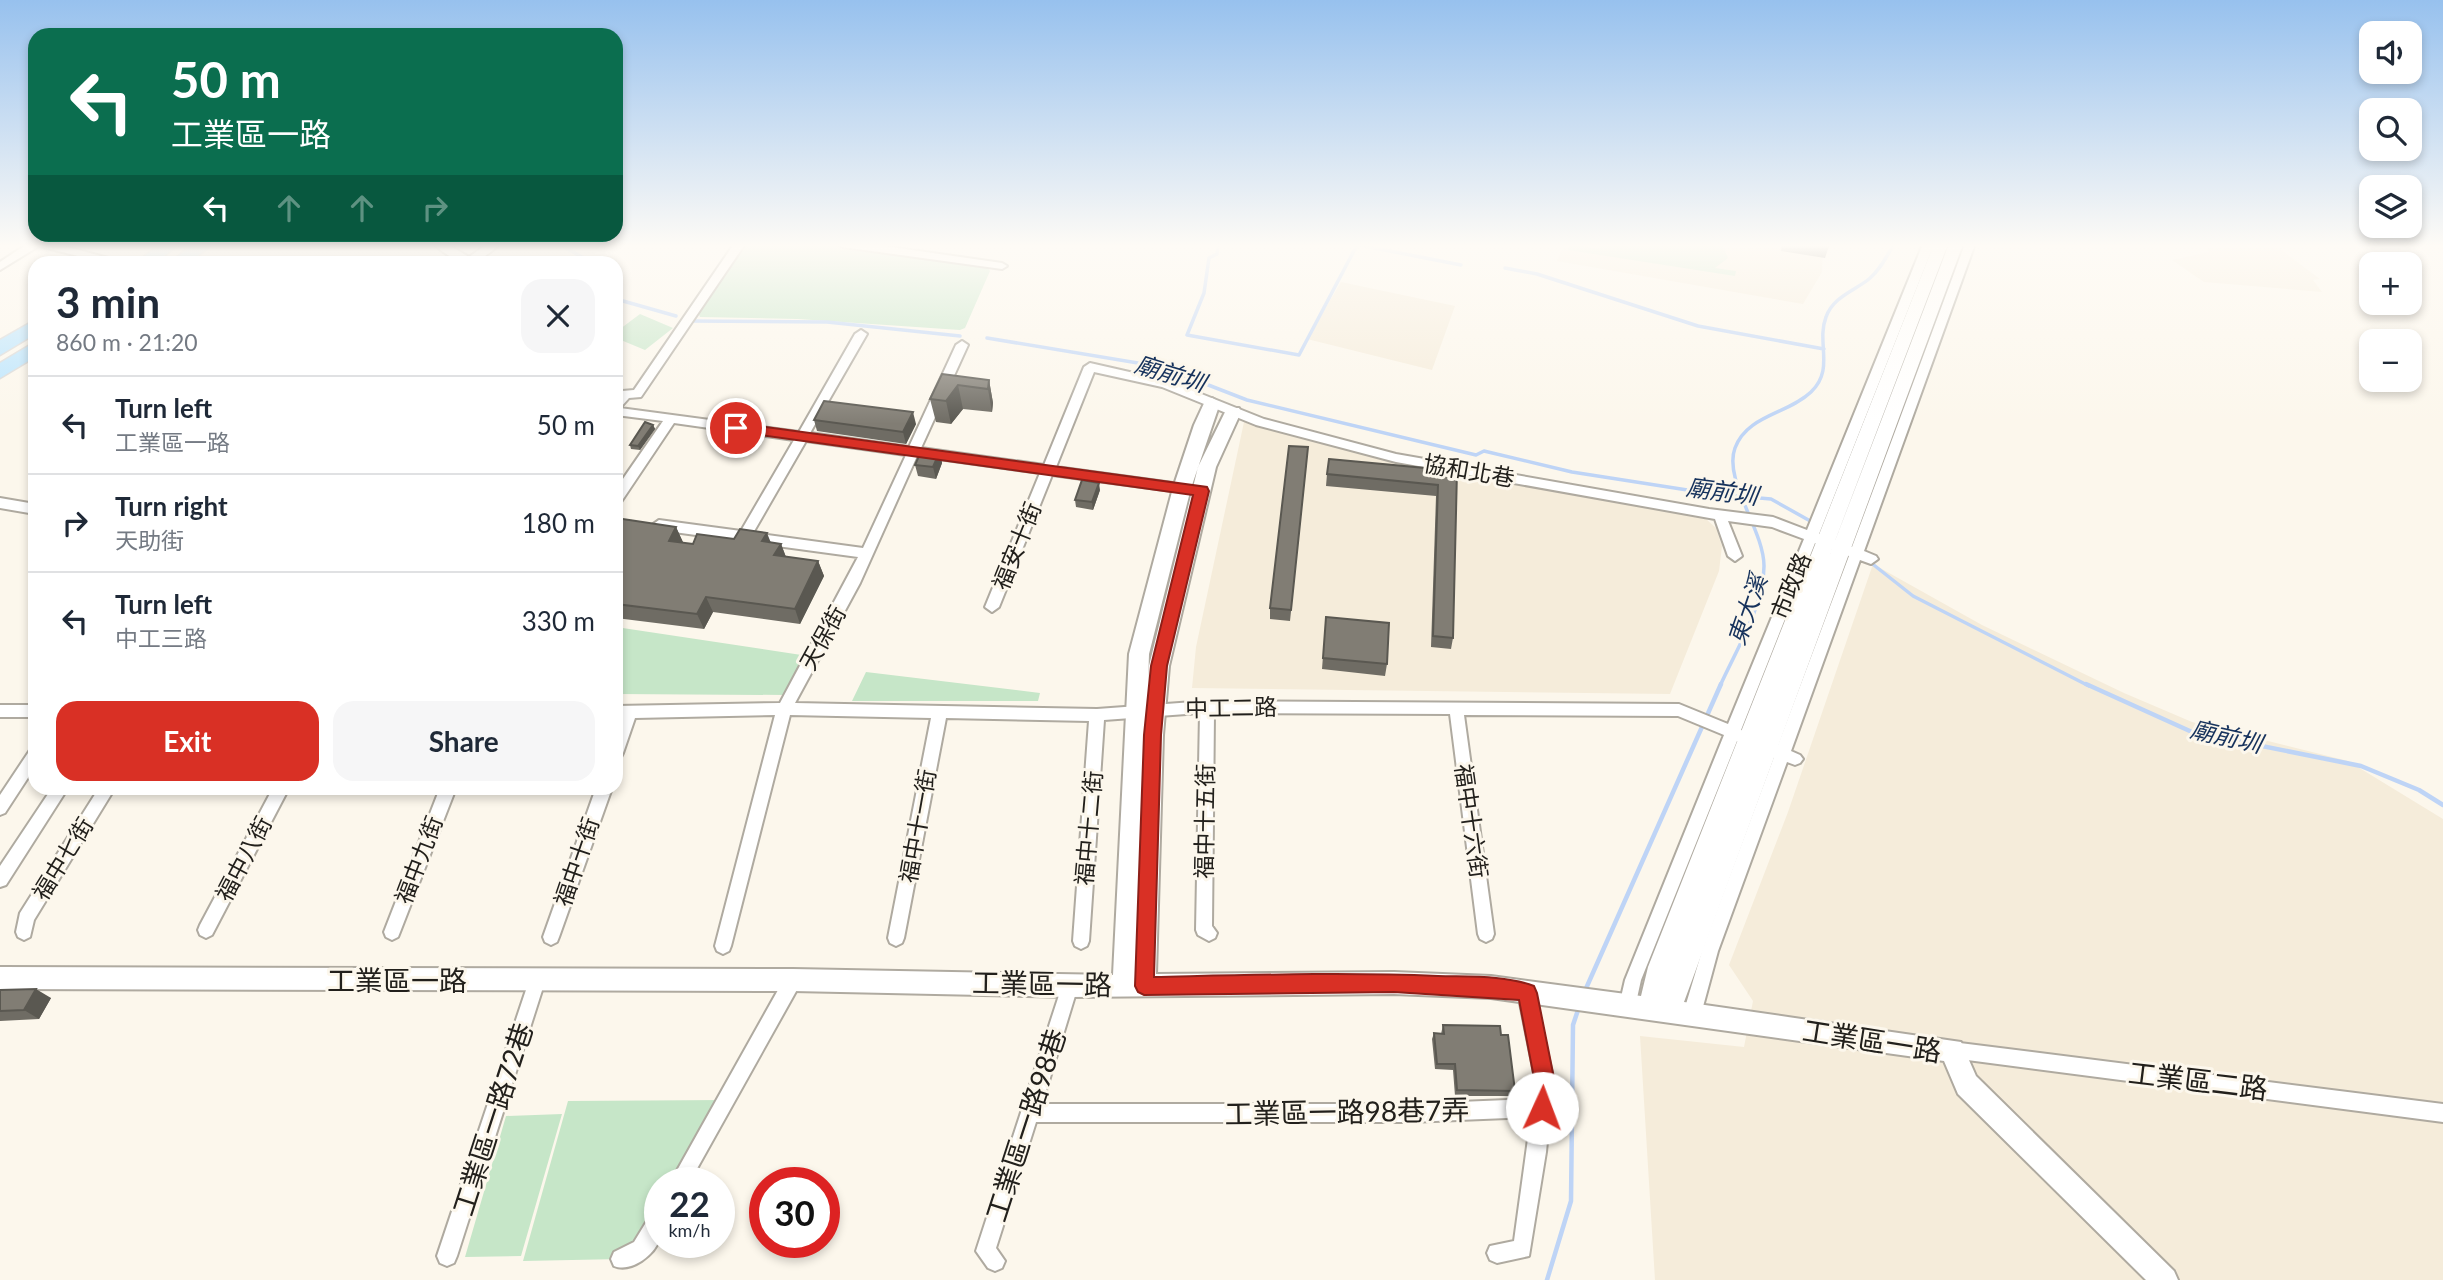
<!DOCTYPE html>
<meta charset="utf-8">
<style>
:root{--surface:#fff;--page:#f6f6f7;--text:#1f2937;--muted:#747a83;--line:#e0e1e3;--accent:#d93025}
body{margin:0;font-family:Lato,"Noto Sans TC",sans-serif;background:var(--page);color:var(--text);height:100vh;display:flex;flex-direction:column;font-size:26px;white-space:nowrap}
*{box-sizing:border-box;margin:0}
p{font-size:23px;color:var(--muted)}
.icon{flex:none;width:38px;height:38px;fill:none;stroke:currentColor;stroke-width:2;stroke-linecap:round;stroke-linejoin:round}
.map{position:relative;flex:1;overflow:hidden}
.sheet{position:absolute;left:28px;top:256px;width:595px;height:539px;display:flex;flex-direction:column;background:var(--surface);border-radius:21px;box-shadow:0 4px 10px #0003}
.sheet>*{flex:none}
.top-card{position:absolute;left:28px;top:28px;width:595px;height:214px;border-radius:21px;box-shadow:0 4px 10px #0003;background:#0b6e4f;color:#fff;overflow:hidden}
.fabs{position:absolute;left:2359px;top:21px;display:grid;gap:14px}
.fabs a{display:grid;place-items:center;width:63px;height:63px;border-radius:14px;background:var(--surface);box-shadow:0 4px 10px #0003;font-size:35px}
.speed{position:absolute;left:644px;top:1167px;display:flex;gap:14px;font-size:35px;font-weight:700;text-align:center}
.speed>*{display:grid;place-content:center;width:91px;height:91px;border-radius:50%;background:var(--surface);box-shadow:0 4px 10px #0003;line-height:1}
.speed small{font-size:18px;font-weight:400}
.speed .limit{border:10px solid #d22;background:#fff;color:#111}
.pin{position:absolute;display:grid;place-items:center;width:60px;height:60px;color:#fff;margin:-30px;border:4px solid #fff;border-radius:50%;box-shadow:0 2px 7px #0007}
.me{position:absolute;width:77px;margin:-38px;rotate:2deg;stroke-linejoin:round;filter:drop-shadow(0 0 5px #0008)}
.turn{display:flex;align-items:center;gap:24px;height:147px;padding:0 28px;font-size:32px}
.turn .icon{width:91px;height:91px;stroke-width:2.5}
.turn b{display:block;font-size:49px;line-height:60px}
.lanes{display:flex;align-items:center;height:66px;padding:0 28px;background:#0003;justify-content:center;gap:35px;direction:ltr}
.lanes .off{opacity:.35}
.round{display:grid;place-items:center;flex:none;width:74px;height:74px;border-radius:21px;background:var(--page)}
.head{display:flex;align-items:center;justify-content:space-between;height:119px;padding:0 28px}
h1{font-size:42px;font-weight:700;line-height:52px}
.action{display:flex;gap:14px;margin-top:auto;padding:14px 28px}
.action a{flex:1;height:80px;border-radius:21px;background:var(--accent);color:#fff;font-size:28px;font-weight:700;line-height:80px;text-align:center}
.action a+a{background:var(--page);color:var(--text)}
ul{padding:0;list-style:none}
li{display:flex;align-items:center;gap:21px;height:98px;padding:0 28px;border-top:2px solid var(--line)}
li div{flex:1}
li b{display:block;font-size:26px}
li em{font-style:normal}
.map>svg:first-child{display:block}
.built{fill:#f5ecda}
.green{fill:#c6e6c8}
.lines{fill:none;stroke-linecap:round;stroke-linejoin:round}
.stream-far1{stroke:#bed4f6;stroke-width:3.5}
.stream{stroke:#bed4f6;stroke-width:4.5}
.street-casing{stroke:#afaaa0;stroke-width:4}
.secondary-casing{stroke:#afaaa0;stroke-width:4}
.primary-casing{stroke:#d7d7d6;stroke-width:3}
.street{fill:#fff;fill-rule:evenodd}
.secondary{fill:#fff;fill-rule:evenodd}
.primary{fill:#b8e4fe;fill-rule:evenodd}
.wall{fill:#6f6c64}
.shaded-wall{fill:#5a5851}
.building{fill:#817d74;stroke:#5a5851;stroke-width:2}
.route{fill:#d93025;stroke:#8d1f18;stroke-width:2}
.labels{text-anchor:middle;stroke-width:6;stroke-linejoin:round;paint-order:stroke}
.street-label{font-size:23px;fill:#22201c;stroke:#fcf7ec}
.water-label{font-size:24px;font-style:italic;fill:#16325c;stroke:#fcf7ec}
.near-street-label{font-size:28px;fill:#22201c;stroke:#fcf7ec}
</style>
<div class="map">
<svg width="2443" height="1280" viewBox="0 0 2443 1280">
<rect width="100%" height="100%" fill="#fcf7ec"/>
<path class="built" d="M1564,244H1823L1822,272L1803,304L1557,261Z
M2203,244H2273L2320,279L2313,280L2322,292L2204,282L2172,260L2209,252Z
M1341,282L1455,306L1432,370L1307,339Z
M1244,422L1395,457L1706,519L1716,528L1722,546L1719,571L1670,694L1192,688L1196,647Z
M1873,564L1982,625L2124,693L2192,722L2348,761L2443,819V1280H1655L1640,1036L1744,1047L1753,1001L1729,965L1788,812Z"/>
<path class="green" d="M745,244H832L987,267L990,271L965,328L960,330L798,319L700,317L698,313Z
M1570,244L1601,249L1597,244H1722L1728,258L1715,268L1736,271L1735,276L1568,250Z
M640,314L673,328L645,350L616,338V332Z
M616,627L808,656L785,695L616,694Z
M866,672L1040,693L1038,701H852Z
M724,1100L679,1183H660V1218L621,1259L523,1261L568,1101Z
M562,1114L521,1256L465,1257L506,1116Z"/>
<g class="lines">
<path class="stream-far1" d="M559,244L591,262
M1218,244L1217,254L1209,258L1204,293L1187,335L1299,355L1357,245
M1354,244L1461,265
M1505,268L1537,274L1698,326L1824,349
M616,299L676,316
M692,321L827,322L960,336
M987,338L1162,367L1247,400L1476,455L1484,451L1572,472L1713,494L1771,499L1812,522
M1870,562L1913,596L2089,686
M1720,686C1736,650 1764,606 1764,566C1764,530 1723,480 1735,448C1747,415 1788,414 1811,392C1835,369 1816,343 1826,317C1833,297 1854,291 1869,279C1880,270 1887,256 1894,244"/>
<path class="stream" d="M2086,684L2192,732L2361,766L2419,790L2443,805
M1584,993L1721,684
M1547,1280L1571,1201L1573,1025L1579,1007"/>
<g class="street-casing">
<path id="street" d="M27,244H56L116,260L117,262H101L39,246L0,270V262Z
M433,244H447L469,257L487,244H500C473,269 461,267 433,244Z
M734,244H745L641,397L629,398L620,408L799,432L855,334L861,330L867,334L810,433L909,447L956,345L962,341L968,345L921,448L1044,465L1084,367L1090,363L1169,381L1264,419L1396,454L1709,509L1773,517L1807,530L1923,244H1934L1819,534L1852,547L1965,244H1975L1864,551L1876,556L1878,559L1871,564L1860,560L1791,751L1800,755L1803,759L1800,763L1795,765L1787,762L1718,951L1701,1014L1698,1020L1692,1022L1686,1020L1683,1014L1702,951L1774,757L1737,741L1641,980L1634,1012L1628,1014L1622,1012L1619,1006L1625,980L1724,735L1678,716L1464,715L1494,934L1492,939L1486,942L1480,939L1478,934L1450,714L1214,713L1212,926L1217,933L1215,938L1209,941L1198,935L1196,930L1200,713L1104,720L1089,941L1087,946L1081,949L1075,946L1073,941L1089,721L946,718L904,938L902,943L896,946L890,943L888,938L931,718L790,715L731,946L729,951L723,954L717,951L715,946L775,715L635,718L623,753L621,757L616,759V731L621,718H616V706L780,703L858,557L659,530L652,525L659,520L741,531L794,440L674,423L621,502L616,504V489L663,421L616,415V398L622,391L634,390ZM1094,372L1162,387L1256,425L1396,462L1715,519L1728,556L1735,561L1742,556L1728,521L1772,527L1804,539L1728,724L1679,704L1207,701L1097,709L795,703L860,583L917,456L1040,473L985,607L992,612L999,607L1052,475L1202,495L1207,494L1208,491L1207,488L1202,487L1056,467ZM806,441L906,455L863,548L753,533ZM1815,543L1849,556L1778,745L1741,730Z
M838,244H870L1002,263L1007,266L1002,269L843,247Z
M0,498L35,504V514L0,508Z
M0,705H35V717H0Z
M35,748V767L5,813L0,815V795L30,750Z
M52,788H68L6,885L0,887V866Z
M99,788H115L34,920L30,937L24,940L18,937L16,932L20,913Z
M273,788H289L212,935L206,938L200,935L198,930L200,925Z
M440,788H456L400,932L398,937L392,940L386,937L384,932Z
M596,788H612L559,937L557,942L551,945L545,942L543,937Z
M793,972L799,974L801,980L799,986L689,1183H670L787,974Z
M537,973L543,975L545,981L457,1256L454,1263L447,1266L440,1263L437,1256L529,981L531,975Z
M1070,978L1076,980L1078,986L1042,1104H1410L1533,1099L1535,1078L1518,993L1521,987L1527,985L1533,987L1553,1078L1546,1152L1529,1256L1497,1263L1490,1260L1487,1253L1490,1246L1514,1241L1531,1117L1410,1122H1036L996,1248L1005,1261L1002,1268L995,1271L988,1268L976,1251L1062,986L1064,980Z
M1952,1042L2443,1104V1122L1952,1058L1946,1056L1943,1050L1946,1044Z
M660,1209C660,1217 662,1230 660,1238C655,1255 631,1273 614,1266L611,1259L614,1252L634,1242L653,1211Z"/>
</g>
<g class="secondary-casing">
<path id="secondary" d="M1934,244H1948L1830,554L1949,244H1963L1684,1002L1961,1042L1976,1076L2174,1271L2178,1280H2146L1958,1094L1944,1061L1491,998L1394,994L1070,997L793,991L0,989V967L793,969L1113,975L1129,654L1173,488L1194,425L1206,399L1212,398L1220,403L1191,488L1149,654L1148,685L1149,666L1198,467L1227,408H1239L1241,412L1216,467L1169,666L1163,735L1156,974L1394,972L1491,976L1641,996L1648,967Z"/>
</g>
<g class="primary-casing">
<path id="primary" d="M160,244H180L156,262H137Z
M193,244H213L190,262H171Z
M35,320V334L0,355V340Z
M35,342V357L0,378V363Z"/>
</g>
<use href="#street" class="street"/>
<use href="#secondary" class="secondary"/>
<use href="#primary" class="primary"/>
</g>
<path class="wall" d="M1782,244H1829V246L1825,258L1781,251Z
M942,374L989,380L993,403L992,412L963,409L951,424L936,422L930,399Z
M814,420L916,424L906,444L817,431Z
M653,425L655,429L640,450L631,449L630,445Z
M940,451L942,463L936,479L918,476L915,465Z
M1307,459L1290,621L1270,619V608Z
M1457,471L1453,638L1451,649L1431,647L1436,496L1326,486L1327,474Z
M1100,490L1093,510L1076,507L1075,500Z
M616,518L676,527L683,543L693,544L734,539L781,544L786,557L818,561L824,576L800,624L713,612L704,629L616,618Z
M1326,617L1387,664L1385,676L1322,669Z
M0,990L51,998L39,1019L0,1021Z
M1443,1025L1501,1035L1515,1091L1512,1096H1455L1453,1070L1435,1069L1432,1039L1434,1033L1441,1034Z"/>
<path class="shaded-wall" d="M989,380L993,403L992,412L988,389Z
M958,385L963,409L951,424L946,401Z
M913,412L916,424L906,444L903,432Z
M653,425L655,429L640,450L638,446Z
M940,451L942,463L936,479L933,467Z
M1099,483L1100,490L1093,510L1092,502Z
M676,527L683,542L676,556L669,541Z
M767,533L773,548L762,541Z
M781,544L787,560L774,555Z
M818,561L824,576L800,624L795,609Z
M706,597L713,612L704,629L697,614Z
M36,989L51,998L39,1019L24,1010Z"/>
<path class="building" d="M942,374L989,380L988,389L958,385L946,401L930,399Z
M824,401L913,412L903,432L814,420Z
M645,422L653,425L638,446L630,445Z
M1289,446L1308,447L1291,610L1270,608Z
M922,449L940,451L933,467L915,465Z
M1329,459L1457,471L1453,638L1433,636L1438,485L1327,474Z
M1082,480L1099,483L1092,502L1075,500Z
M616,518L676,527L669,541L693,544L697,534L734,539L740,529L767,533L762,541L781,544L774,555L818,561L795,609L706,597L697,614L616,604Z
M1326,617L1389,623L1387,664L1323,658Z
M36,989L24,1010L0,1011V990Z
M1443,1025L1500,1026L1501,1035H1508L1515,1091L1457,1090L1455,1064H1437L1434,1033L1444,1034Z"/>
<linearGradient id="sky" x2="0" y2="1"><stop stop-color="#97c1ee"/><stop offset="0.58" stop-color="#fefbf6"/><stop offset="1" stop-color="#fefbf6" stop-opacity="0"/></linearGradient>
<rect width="2443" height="424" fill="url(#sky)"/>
<path class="route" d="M736,423L1207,487L1209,491L1167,666L1161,735L1154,977C1249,975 1344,972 1438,976C1469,977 1505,975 1534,986L1537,993L1554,1078L1549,1115L1542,1118L1535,1115L1532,1108L1534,1078L1519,1000L1394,992L1144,995L1138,992L1135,986L1144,735L1151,666L1193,495L731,431L729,428Z"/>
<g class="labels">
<g class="street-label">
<text transform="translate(1469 471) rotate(10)" y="8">協和北巷</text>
<text transform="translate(1017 546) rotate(-68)" y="8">福安十街</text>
<text transform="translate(1791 586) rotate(-68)" y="8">市政路</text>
<text transform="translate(823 638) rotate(-61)" y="8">天保街</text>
<text transform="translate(1231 708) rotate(-1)" y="8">中工二路</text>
<text transform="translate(1205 821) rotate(-89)" y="8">福中十五街</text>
<text transform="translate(1471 821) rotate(82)" y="8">福中十六街</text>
<text transform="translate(918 826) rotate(-80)" y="8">福中十一街</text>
<text transform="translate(1089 828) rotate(-85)" y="8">福中十二街</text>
<text transform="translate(63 859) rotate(-58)" y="8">福中七街</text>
<text transform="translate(244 859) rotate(-62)" y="8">福中八街</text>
<text transform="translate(419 860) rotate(-69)" y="8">福中九街</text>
<text transform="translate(577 862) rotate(-71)" y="8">福中十街</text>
</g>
<g class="water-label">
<text transform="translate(1170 374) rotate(17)" y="8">廟前圳</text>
<text transform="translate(1722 492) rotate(8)" y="8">廟前圳</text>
<text transform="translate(1748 610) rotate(-71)" y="8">東大溪</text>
<text transform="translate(2226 737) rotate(13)" y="8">廟前圳</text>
</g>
<g class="near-street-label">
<text x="397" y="991">工業區一路</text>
<text transform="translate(1042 984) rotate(1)" y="10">工業區一路</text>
<text transform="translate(1872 1041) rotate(9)" y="10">工業區一路</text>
<text transform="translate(2198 1081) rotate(7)" y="10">工業區二路</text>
<text transform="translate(1347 1112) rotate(-1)" y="10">工業區一路98巷7弄</text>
<text transform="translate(493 1119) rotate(-72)" y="10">工業區一路72巷</text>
<text transform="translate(1026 1125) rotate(-72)" y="10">工業區一路98巷</text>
</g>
</g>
</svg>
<div class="fabs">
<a><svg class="icon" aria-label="sound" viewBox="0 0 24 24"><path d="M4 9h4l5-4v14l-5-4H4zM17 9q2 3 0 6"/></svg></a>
<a><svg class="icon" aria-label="search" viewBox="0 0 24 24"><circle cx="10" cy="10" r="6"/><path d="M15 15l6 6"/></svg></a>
<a><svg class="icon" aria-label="layers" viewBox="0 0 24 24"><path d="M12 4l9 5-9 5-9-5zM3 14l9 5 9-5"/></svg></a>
<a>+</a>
<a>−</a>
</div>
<div class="speed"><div>22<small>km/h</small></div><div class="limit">30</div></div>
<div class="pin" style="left:736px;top:428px;background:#d93025"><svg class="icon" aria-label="arrive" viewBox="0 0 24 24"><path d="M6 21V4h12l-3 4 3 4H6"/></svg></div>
<svg class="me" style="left:1542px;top:1108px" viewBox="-20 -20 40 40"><circle r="19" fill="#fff"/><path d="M0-13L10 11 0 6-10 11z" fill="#d93025"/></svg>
<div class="top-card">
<div class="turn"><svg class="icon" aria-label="left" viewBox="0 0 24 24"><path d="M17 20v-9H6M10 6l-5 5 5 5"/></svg><div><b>50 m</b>工業區一路</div></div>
<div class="lanes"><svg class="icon" aria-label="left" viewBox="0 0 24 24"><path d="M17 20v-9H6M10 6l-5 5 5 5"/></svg><svg class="icon off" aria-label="ahead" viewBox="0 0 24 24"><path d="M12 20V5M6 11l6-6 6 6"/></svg><svg class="icon off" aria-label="ahead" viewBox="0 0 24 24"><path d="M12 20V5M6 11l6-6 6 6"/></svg><svg class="icon off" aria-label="right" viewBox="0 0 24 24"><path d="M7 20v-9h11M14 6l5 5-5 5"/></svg></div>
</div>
<section class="sheet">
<div class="head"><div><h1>3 min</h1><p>860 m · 21:20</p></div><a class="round"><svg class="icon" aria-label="close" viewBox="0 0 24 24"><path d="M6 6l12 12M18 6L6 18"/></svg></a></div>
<ul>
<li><svg class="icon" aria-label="left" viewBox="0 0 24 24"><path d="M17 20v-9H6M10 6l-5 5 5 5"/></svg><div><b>Turn left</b><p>工業區一路</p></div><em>50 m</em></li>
<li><svg class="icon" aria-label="right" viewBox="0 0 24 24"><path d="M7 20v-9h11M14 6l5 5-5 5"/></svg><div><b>Turn right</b><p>天助街</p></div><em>180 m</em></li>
<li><svg class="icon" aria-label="left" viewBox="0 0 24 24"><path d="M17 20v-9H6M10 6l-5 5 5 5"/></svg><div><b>Turn left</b><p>中工三路</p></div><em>330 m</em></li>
</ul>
<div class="action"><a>Exit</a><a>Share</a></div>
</section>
</div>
